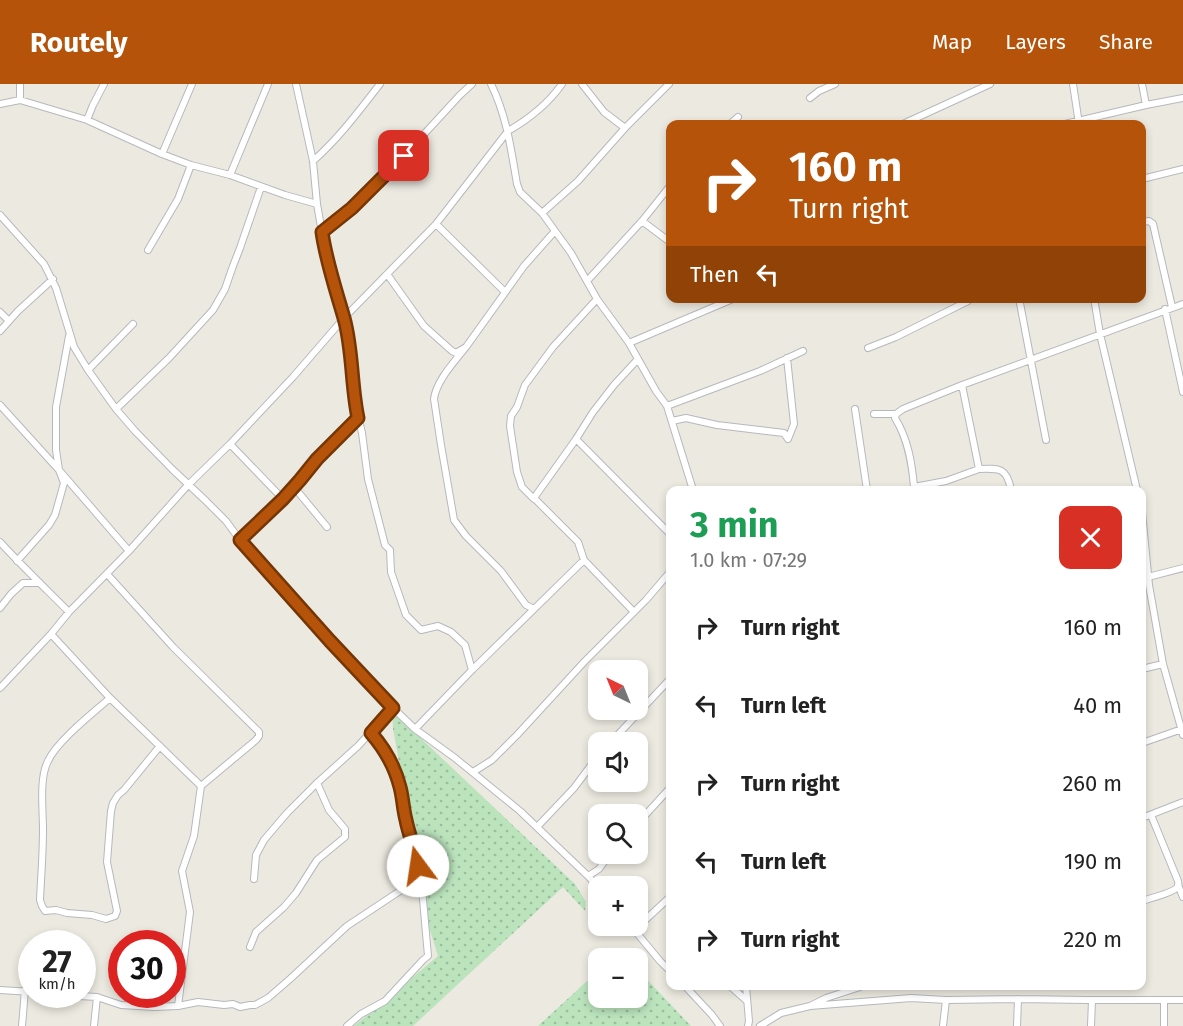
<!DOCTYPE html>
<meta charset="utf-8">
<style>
:root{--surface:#fff;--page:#f6f6f6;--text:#222;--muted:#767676;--accent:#b45309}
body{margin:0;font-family:"Fira Sans",sans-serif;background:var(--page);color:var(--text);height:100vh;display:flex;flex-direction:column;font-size:22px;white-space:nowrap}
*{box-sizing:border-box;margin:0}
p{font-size:20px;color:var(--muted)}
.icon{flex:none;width:33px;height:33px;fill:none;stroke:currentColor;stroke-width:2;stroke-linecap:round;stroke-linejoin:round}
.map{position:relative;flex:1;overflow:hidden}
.panel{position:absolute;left:666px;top:402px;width:480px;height:504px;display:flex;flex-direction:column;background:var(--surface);border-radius:12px;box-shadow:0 3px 9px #0003}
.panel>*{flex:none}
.hud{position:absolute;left:666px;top:36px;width:480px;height:183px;border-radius:12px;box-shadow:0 3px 9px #0003;background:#b45309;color:#fff;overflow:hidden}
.needle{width:39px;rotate:317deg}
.buttons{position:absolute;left:588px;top:576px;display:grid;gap:12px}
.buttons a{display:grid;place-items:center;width:60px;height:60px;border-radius:12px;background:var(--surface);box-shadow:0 3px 9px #0003;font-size:30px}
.speed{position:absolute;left:18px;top:846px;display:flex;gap:12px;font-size:30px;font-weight:700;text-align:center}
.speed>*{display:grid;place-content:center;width:78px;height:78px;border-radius:50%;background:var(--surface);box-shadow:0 3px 9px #0003;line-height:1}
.speed small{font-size:15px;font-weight:400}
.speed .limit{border:9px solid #d22;background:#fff;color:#111}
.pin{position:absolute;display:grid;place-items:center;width:51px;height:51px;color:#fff;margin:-26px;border-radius:12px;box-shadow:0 3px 9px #0006}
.me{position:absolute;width:66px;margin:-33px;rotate:346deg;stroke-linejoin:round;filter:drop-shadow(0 0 4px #0008)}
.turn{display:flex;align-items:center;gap:21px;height:126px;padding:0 24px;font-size:27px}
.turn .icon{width:78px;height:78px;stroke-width:2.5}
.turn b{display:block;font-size:42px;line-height:51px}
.then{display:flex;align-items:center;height:57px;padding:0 24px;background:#0003;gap:12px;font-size:22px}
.round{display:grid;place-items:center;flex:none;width:63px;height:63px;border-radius:12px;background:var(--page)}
.overview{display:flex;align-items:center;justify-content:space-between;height:102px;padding:0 24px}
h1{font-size:36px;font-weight:700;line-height:45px;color:#1e9e55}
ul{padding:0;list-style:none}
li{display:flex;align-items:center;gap:18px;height:78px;padding:0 24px}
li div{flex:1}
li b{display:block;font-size:22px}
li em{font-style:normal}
header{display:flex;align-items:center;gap:36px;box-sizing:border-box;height:84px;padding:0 30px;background:var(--accent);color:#fff}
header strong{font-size:28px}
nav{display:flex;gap:33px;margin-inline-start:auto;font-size:21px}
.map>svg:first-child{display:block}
.grass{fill:url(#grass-dots)}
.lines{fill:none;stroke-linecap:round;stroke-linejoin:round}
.minor-casing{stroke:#b6b8bd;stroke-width:8}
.minor{stroke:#fff;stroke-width:6}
.route-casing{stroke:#753606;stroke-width:15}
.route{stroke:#b45309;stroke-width:10}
</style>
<header>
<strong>Routely</strong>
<nav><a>Map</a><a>Layers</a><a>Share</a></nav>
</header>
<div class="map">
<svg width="1183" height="942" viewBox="0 0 1183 942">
<defs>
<pattern id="grass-dots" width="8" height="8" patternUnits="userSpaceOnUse" patternTransform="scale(1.5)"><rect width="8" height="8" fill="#bbe4bd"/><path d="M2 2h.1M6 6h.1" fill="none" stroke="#9bbc9d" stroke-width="1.8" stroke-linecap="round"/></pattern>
</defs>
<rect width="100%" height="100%" fill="#eceae0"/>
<path class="grass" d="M392,627L575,800L586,818L585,827L563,803L413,942H354L438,872L428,840L417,758L403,716L398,672L393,645Z
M638,886L691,942H538L598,887V914H638Z"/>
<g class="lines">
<g class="minor-casing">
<path id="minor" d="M20,0V16
M296,0L313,77L317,120L324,160L339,219L344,234L352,276L355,318L362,349L368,395L385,461L390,466L391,488L406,531L421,546L438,542L451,548L465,561L472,586
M491,0C507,33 511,65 517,100L520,108L542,129L571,169L597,215L629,259L656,307L667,322L693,406
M582,0L604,28L625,44
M1073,0L1079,40
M1142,0L1146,21
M810,14L819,7L835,0
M0,20L20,16L87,36L162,70L191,81L230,91L285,111L317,120
M87,36L93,21L104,0
M730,40L738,33
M903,40L990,0
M1065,40L1146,21L1183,14
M162,70L192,0
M313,77C339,54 359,27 380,0
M230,91L268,0
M1142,95L1183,85
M542,129L578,97L625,44L669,0
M0,131L44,180L56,204L74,263L88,286L116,325L135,347L172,385L206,417L226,437L240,456L330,557L393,624L415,645L455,674L520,727L588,792L598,803
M642,137L670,158
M1142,138L1149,137L1153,140L1172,223
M436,140L505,208
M323,148L352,124L404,72L460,11L472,0
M148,166L178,115L191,81
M387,190L424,242L452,267L456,269L466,263L524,182L555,147
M587,197L642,137L670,102
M1019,214L1046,356
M1094,214L1100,250L1137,406
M1165,225L1183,308
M0,228L9,237
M0,247L18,227L53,195
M629,259L735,214
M466,263C455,277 436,297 434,315L441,361L454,436L466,452L501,487L526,521L534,525
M868,264L896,253L968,217V214
M88,286L133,240
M962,301L979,385L946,397L914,403C912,379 908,355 895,334L896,330L903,325L962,301L1183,220
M0,321L59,386L129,467
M667,322L760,287L803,267
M116,325L169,274L213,226L225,205L233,182L240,164L261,103
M855,325L867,406
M874,330H896
M672,337L686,334L717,341L784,349L788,355L794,340L787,274
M576,355L670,450
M230,360L283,415
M979,385C1000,384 1007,384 1011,406
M294,403L327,443
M534,415L522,403L517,388L510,342L511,332L517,323L525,301L553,263L597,215
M1142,428L1149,501L1163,580L1183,651
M240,456L283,415L301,396L317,375L358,334
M0,458C22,482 46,505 69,528
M17,477L49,441L55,431L64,399L59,386L56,366V323L69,252
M107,490L173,563L259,648V652L256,656L201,702L194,752L182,787L190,828L178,922
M1148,493L1183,484
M0,524L11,510L23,499H40
M634,528L584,476L578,458L534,414L576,355L593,328L614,301L638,275
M51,550L110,614L201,702
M1142,585L1163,580
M0,604L51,550L69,528L129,467L188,401L230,360L293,293L344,234L436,140L508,47C529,35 548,20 562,0
M110,614C93,629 57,657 48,677C39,694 43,726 43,746C43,770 41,793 40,816L42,822L45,827L56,826L67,829L92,831L106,835L115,832L117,827L107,778L111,727L113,719L118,711L124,706L160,662
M415,645L472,586L584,476
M611,658L670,595
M1142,659L1182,645
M473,688L492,676L517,651L585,577L646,516L670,488
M1142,734L1183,718
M638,739L670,704
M537,743L574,704L598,672
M588,792L599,785L610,770
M254,795L256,771L264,756L287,729L317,699L358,662L393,624
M1178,801L1183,813
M1142,817C1148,815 1176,808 1178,802C1179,800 1178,798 1178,797L1151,731
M638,841L643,838L670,813
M631,842L660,877L670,887
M250,863L256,848L284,823L296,809L317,776L345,753V745L329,726L317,699
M685,902L712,931L720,942
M730,902L747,917
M746,902L749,937L748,942
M0,906L32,908
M74,910L79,912L97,913L121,921L154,923L178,922L198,918L224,921L233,920L240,923L250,921H255L268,914L290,895L347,842L421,793
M1164,916V942
M810,922L911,914L946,916L1018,915L1087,916H1183
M22,942L25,906
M94,942L97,913
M347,942L361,930L385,917L423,876L428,872L421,793L416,767L406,737L401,704L395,688L381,660L371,649
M760,942L781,929L810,922L826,914L863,902
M943,942L946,916
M1017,942L1018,915
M1091,942L1092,916"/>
</g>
<use href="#minor" class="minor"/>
</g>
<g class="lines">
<g class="route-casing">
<path id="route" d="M404,72L352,124L322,148C326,177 336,206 344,234C353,266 351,301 358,334L317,375L300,396L283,415L240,456L330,557L393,624L371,649C384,664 395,683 400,703C403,714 403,725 406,736C409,752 416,766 418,782"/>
</g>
<use href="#route" class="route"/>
</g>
</svg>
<div class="buttons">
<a><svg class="needle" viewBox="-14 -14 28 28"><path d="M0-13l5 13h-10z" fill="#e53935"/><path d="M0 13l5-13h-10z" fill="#767676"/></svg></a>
<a><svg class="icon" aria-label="sound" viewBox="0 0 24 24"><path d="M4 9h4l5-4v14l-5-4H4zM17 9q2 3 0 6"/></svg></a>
<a><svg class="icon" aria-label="search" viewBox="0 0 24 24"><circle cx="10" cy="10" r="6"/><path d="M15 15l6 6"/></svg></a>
<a>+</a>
<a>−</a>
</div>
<div class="speed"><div>27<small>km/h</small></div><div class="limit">30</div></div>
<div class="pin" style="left:404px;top:72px;background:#d93025"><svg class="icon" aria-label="arrive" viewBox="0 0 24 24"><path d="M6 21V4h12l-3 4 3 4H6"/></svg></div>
<svg class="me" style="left:418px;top:782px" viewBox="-20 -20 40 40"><circle r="19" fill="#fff"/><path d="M0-13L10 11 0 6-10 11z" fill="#b45309"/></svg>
<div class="hud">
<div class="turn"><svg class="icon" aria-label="right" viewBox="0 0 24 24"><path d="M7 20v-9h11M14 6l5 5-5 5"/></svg><div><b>160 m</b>Turn right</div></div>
<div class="then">Then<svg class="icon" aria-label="left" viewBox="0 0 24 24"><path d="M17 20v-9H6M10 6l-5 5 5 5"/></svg></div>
</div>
<section class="panel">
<div class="overview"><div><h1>3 min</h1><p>1.0 km · 07:29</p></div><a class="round" style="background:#d93025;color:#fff"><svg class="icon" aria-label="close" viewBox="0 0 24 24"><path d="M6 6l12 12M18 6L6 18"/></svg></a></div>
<ul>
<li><svg class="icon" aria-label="right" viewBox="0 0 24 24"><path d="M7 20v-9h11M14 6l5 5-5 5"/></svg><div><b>Turn right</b></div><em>160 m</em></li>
<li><svg class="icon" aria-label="left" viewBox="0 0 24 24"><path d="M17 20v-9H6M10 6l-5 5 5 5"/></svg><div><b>Turn left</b></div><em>40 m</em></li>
<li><svg class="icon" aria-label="right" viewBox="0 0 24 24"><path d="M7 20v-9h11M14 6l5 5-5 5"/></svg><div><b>Turn right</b></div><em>260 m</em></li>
<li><svg class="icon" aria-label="left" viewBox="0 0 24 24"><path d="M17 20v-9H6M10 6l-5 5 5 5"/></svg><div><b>Turn left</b></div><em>190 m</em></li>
<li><svg class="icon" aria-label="right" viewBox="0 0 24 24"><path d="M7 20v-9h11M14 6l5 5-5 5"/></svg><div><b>Turn right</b></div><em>220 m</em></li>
</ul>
</section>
</div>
